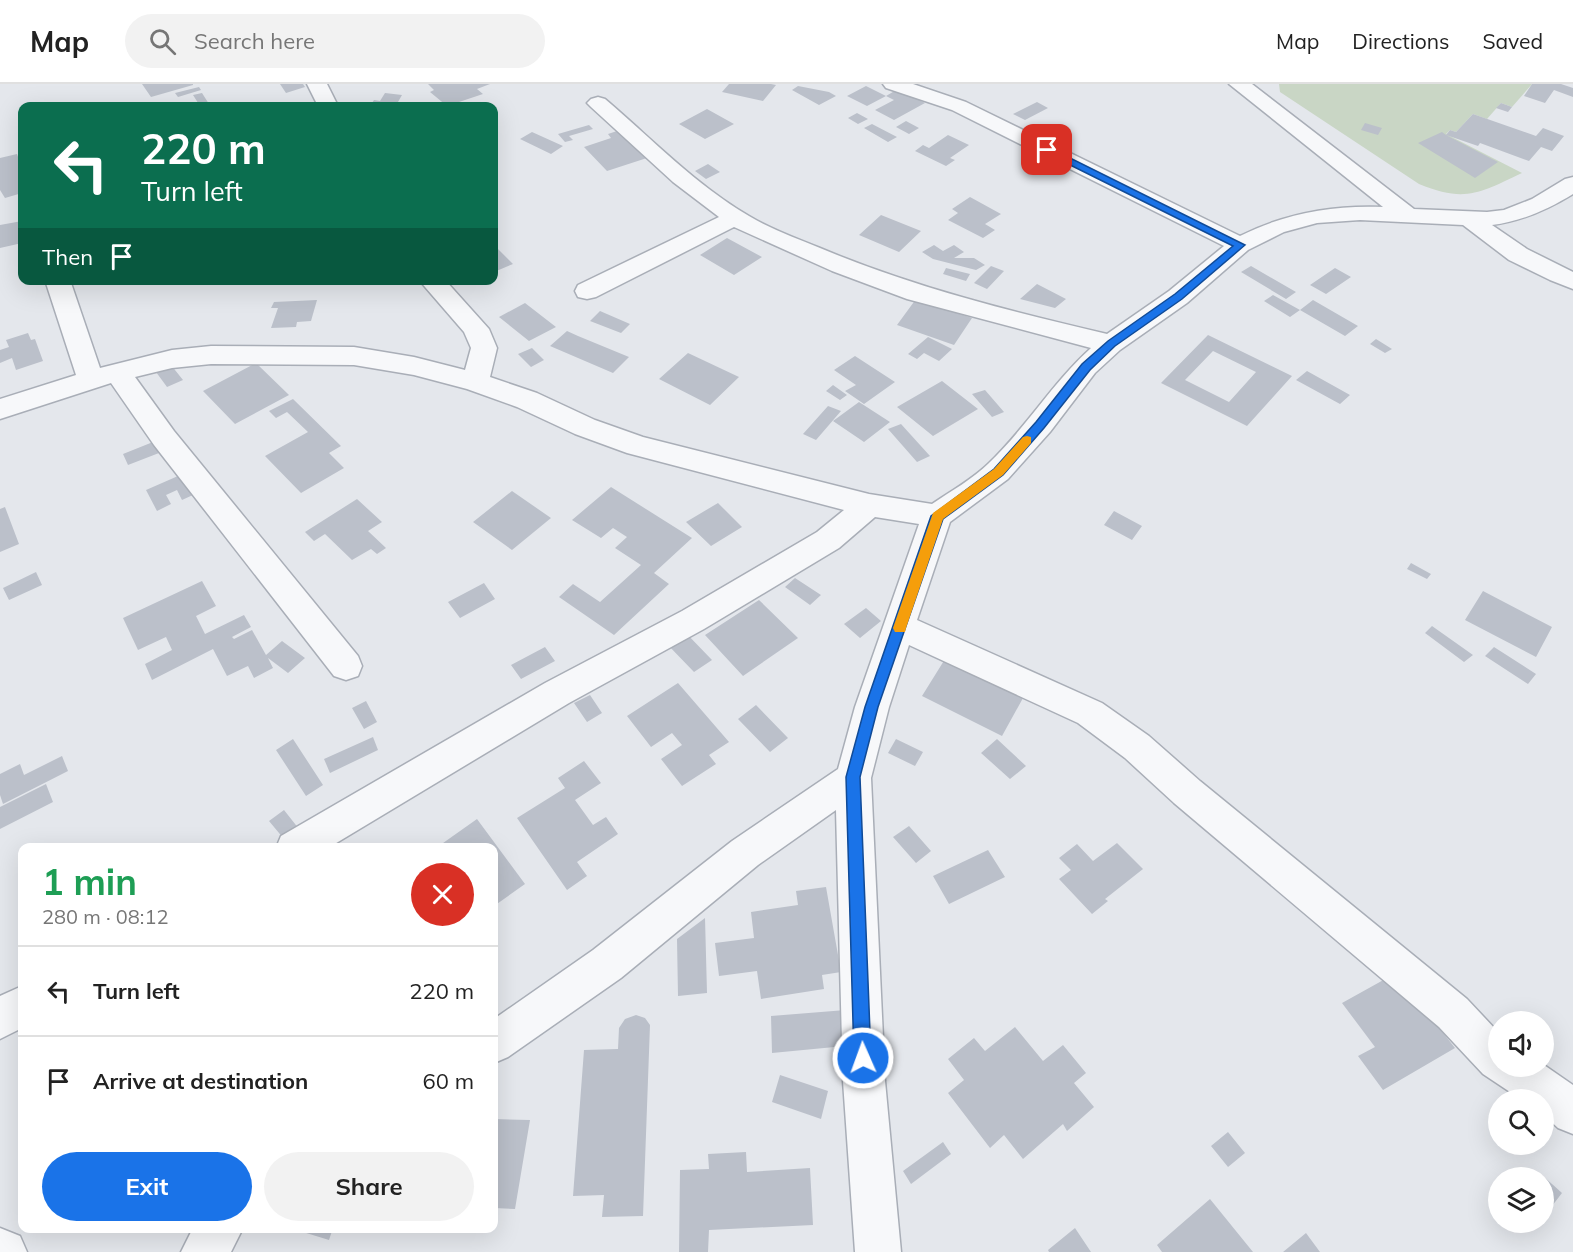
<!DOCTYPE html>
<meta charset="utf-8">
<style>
:root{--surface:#fff;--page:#f2f2f2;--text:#222;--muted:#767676;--line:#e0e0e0;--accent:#1a73e8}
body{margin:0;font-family:Mulish,sans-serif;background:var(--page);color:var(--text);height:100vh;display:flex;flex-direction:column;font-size:22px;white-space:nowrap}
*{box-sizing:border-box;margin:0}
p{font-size:20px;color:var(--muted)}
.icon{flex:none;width:33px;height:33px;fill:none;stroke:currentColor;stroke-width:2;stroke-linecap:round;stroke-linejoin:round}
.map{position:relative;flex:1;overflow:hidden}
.details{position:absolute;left:18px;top:759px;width:480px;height:390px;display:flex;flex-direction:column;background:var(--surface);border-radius:12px;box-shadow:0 6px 24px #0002}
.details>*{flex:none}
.hud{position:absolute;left:18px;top:18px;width:480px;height:183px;border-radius:12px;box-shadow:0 6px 24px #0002;background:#0b6e4f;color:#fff;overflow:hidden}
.tools{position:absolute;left:1488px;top:927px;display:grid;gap:12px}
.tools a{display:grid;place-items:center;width:66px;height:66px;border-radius:50%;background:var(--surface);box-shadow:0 6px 24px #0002;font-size:30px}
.pin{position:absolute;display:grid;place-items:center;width:51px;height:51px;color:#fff;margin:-26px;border-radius:12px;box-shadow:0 3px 9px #0006}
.me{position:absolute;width:66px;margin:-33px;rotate:358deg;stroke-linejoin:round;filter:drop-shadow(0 0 4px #0008)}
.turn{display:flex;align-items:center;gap:21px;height:126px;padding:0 24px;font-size:27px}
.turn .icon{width:78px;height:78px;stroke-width:2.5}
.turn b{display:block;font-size:42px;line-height:51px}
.then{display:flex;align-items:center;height:57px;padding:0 24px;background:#0003;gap:12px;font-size:22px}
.round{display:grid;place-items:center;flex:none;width:63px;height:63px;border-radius:32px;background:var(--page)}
.summary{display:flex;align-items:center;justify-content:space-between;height:102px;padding:0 24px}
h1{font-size:36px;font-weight:700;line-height:45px;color:#1e9e55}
.primary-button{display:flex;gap:12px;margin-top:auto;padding:12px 24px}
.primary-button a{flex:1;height:69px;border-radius:36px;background:var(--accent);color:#fff;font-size:24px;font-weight:700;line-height:69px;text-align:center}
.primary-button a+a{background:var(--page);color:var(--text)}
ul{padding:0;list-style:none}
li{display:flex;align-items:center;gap:18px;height:90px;padding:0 24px;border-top:2px solid var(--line)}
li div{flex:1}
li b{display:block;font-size:22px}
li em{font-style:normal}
header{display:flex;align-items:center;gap:36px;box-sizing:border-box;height:84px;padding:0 30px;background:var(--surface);border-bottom:2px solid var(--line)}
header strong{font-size:28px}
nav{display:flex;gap:33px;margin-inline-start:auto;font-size:21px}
.search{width:420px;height:54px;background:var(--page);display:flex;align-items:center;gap:15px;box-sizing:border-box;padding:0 21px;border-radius:33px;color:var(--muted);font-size:22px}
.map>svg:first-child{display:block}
.green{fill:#c9d6c5}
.building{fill:#bbc0ca;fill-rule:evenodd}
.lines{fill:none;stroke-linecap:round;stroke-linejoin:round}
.minor-casing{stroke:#a9aeb7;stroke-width:3}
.minor{fill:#f7f8fa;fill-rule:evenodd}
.route{fill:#1a73e8;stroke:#114b97;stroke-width:1.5}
.slow{fill:#f59e0b}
</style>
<header>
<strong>Map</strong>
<div class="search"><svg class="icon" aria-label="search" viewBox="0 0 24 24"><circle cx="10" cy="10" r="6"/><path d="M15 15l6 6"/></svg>Search here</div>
<nav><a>Map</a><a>Directions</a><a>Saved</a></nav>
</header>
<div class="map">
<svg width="1573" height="1168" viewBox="0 0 1573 1168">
<rect width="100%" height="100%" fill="#e4e7ec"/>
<path class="green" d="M1279,0H1532L1512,23L1501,19L1487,35L1473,30L1456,48L1450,46L1446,50L1522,89C1480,109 1465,119 1419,100L1280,8Z"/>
<path class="building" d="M142,0H193V1L151,13Z
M280,0H303L305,3L286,9Z
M428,0H490L477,5L483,10L447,22L430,8L434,6Z
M729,0H771L776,1L763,17L722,8Z
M1532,0H1561L1573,4V13L1554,6L1545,19L1524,12Z
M798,2L829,8L836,12L819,21L792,6Z
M866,2L886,12L867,22L847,12Z
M199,3L201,6L178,13L175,9Z
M898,5L925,19L894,36L875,26L894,16L886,12Z
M202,9L209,20L200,22L193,11Z
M385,9L402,11L398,18L410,19L407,22H370L374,16L380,17Z
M1037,18L1048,24L1025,36L1013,30Z
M1501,19L1512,23L1508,28L1496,24Z
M707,25L734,40L705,55L679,40Z
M857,29L868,35L858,40L848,34Z
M1473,30L1536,52L1543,44L1564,52L1552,67L1541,63L1529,77L1480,59L1478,62L1446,51L1450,46L1456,48Z
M906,37L919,44L909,50L896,43Z
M1365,39L1382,44L1378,51L1361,46Z
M872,40L897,53L888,58L864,44Z
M589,41L593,45L569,52L573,56L565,58L558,50Z
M623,45L650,73L607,87L584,63L611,54L608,50Z
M532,48L563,62L551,70L520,55Z
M1442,48L1446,51L1498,78L1475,94L1418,59Z
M948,51L969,61L950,74L955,76L946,82L915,67L923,61L929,64Z
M17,70L22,84V109L5,114L0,106V74Z
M708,80L720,88L706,95L695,87Z
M970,113L1001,130L985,140L995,146L983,154L948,136L958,129L952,125Z
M881,131L921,147L899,168L859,151Z
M22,137V159L0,164V141Z
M727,154L762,173L734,191L700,171Z
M494,161L513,180L494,188Z
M934,161L943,167L954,161L964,168L954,174H974L985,181L976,186L933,175L922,168Z
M991,182L1004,187L987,205L974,199Z
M1251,182L1296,208L1286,215L1241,188Z
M946,184L970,190L966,197L943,190Z
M1335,184L1351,193L1326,210L1310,201Z
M1037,200L1066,215L1055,224L1020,215Z
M1273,211L1300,226L1290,233L1264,217Z
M916,215L972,234L954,261L897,241Z
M317,216L311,237L297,238L296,243L271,244L278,224H271L274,218Z
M1313,216L1358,242L1345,252L1300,226Z
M525,219L556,243L529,257L499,233Z
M600,227L630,240L621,249L590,237Z
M567,247L578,252L629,273L613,289L550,262Z
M28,249L31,256L35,255L43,277L16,286L12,274L0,279V266L9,263L6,256Z
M1208,251L1292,292L1247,342L1161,299ZM1213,267L1256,288L1229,318L1185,296Z
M928,253L952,265L939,277L924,269L917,275L908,270Z
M1376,255L1392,265L1385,269L1370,260Z
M532,264L544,276L531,283L518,270Z
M688,269L739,293L710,321L659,295Z
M855,272L895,298L864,320L845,307L856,301L834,286Z
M256,279L289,311L235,340L203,307Z
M171,281L183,296L167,303L156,288Z
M1307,287L1350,311L1340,320L1296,296Z
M942,297L978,325L933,352L897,323Z
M833,301L847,311L840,316L826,307Z
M985,306L1004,328L992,333L972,310Z
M293,315L341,362L329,369L344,384L301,409L265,372L308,348L287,328L276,334L269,327Z
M859,318L890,338L864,358L833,337Z
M828,322L841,327L816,356L803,350Z
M901,340L930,372L917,378L888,345Z
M153,358L159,369L128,381L123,370Z
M194,385L206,405L182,416L177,406L166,411L171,420L157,427L146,406Z
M611,403L692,454L654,489L669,500L614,551L559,513L573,500L600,518L641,481L615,464L627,453L613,444L601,454L572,436Z
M512,407L551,434L512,466L473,438Z
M357,415L382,438L368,447L386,464L377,470L371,465L352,476L325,450L314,457L305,448Z
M718,419L742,443L711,462L686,438Z
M5,423L19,460L0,468V425Z
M1114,427L1142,442L1132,456L1104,441Z
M1411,479L1431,490L1427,495L1407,485Z
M36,488L42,501L9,516L3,504Z
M795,494L821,511L810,521L785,503Z
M202,497L216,522L196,532L205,550L244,531L251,543L232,553L234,555L252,546L266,571L282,557L305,574L288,589L268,574L273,584L254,594L248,582L227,592L213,565L152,596L145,580L172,566L166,553L138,566L123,534Z
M484,499L495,515L460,534L448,518Z
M1483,507L1552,543L1536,573L1465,536Z
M759,516L798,554L743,592L705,551Z
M866,524L881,537L860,554L844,540Z
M1432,542L1473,571L1464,578L1425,549Z
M684,547L712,576L694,588L666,559Z
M545,563L555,577L521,595L511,581Z
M1494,563L1536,590L1528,600L1485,572Z
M950,567L1028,605L1002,652L922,612Z
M678,599L729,658L709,671L716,680L682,702L661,675L682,661L672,649L651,663L627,632Z
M590,611L602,629L587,638L574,619Z
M366,617L377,638L364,645L352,624Z
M756,621L788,654L770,668L738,635Z
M373,653L378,666L330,689L324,675Z
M293,655L323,701L306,712L276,666Z
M896,655L923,668L915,682L888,669Z
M997,655L1026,682L1010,695L981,669Z
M62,672L68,687L3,720L0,711V690L20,680L24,691Z
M584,677L601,699L575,716L593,741L606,733L618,750L577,778L587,792L567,806L517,734L565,704L558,694Z
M46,700L53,718L0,745V723Z
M284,726L299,745L284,755L269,737Z
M477,735L525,800L494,822V764H436Z
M909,742L931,767L916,779L893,753Z
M1117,759L1143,785L1105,815L1108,817L1092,830L1059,795L1071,786L1059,774L1077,760L1093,777Z
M988,766L1005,793L949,820L933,792Z
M826,803L841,888L822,891L824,905L761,915L757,887L719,892L715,859L754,854L751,828L798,821L796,807Z
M705,834L707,909L678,912L677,855Z
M1396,889L1455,964L1383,1006L1358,972L1375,963L1342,919Z
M846,926L845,962L772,969L771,932Z
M636,931L645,934L650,941L643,1132L602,1133L604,1111L573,1112L584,966L618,965L619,944L625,935Z
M1015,943L1043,977L1063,961L1086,989L1074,999L1094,1023L1067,1047L1063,1040L1023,1075L1004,1051L990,1064L948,1009L964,996L948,975L974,954L985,967Z
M780,991L828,1007L821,1035L772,1018Z
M494,1035L530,1036L515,1125L494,1124Z
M1228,1048L1245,1069L1228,1083L1211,1062Z
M943,1058L951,1070L911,1100L903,1087Z
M746,1068L747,1088L810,1084L813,1141L709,1146L708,1168H679L680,1086L709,1085L708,1070Z
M1542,1091L1562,1109L1552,1122L1544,1114V1094H1540Z
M1210,1115L1253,1168H1162L1157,1161Z
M290,1144H333L329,1156Z
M1075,1144L1091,1168H1049L1048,1166Z
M1306,1149L1320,1168H1283Z"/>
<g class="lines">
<g class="minor-casing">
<path id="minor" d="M307,0H327L338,22H318Z
M883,0H913L966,18L1240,152C1286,129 1332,121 1383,123L1229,0H1252L1414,125L1487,128L1504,126L1532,115L1565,95L1573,93V110C1547,126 1522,137 1492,141L1527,165L1573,188V205L1550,196L1509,176L1463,141L1360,136L1317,139L1284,148L1248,166L1187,219L1120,266L1095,289L1050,348L1008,395L950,438L917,536L1102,619L1149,652L1200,697L1467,915L1498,948V982H1544V981L1573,1001V1050L1558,1044L1544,1031V1016H1522L1483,990L1439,943L1174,719L1125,674L1078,639L909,561L889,623L871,694L885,997L901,1168H855L843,997L836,726L758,781L621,894L508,973L494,979V935L593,866L732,757L838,685L855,623L919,440L875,433L839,464L704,545L569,619L328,764H276L281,752L545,599L682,527L817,448L844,426L627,369L575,350L517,323L467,305L414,291L354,281L211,280L172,284L135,293L174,347L358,572L362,582L358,592L346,596L334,592L154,361L111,299L0,335V315L76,291L45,196H70L100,284L172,266L211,262L354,263L414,273L465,286L471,264L464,248L419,196H445L489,245L497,264L490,293L537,309L595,336L643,353L869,410L932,420C951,407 973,395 989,379C1026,344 1053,298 1091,264L907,215L832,187L734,143L596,213L587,215L578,213L575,207L578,201L719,133L673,98L591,23L587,19L591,15L598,13L605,15C652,55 696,101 749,132C772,146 796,154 820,164C913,203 1009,227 1107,250L1169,207L1224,162L952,26L886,4Z
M22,902V944L0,955V912Z
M0,1144L20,1152L27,1168H0Z
M193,1144H243L231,1168H181Z"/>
</g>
<use href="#minor" class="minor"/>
</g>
<path class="route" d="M1044,64H1050L1245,161L1182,215L1115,262L1090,286L1044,344L1003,391L943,435L878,623L860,693L871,974L869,980L863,982L857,980L854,974L846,693L865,623L931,432L994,385L1036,338L1082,280L1108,257L1175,210L1233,162L1044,68Z"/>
<path class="slow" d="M1027,352L1031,353V359L1003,391L943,435L906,544L905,548H895L893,544L933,429L994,385L1023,353Z"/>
</svg>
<div class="tools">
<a><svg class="icon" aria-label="sound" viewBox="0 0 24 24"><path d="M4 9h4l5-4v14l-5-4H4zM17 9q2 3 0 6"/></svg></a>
<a><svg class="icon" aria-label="search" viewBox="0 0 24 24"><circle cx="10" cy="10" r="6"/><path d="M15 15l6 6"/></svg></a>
<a><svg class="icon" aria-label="layers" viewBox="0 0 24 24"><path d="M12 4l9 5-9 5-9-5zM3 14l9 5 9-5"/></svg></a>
</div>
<div class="pin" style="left:1047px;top:66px;background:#d93025"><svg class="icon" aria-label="arrive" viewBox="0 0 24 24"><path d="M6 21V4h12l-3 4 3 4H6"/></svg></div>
<svg class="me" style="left:863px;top:974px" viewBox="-20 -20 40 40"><circle r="17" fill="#1a73e8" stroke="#fff" stroke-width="3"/><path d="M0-11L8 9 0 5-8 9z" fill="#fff"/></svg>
<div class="hud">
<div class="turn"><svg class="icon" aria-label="left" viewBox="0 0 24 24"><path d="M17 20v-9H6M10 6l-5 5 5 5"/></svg><div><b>220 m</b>Turn left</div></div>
<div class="then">Then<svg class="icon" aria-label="arrive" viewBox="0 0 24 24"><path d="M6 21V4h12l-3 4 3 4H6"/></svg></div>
</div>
<section class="details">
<div class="summary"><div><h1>1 min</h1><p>280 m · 08:12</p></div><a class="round" style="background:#d93025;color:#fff"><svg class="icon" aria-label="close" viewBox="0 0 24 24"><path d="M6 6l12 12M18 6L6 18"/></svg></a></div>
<ul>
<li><svg class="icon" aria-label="left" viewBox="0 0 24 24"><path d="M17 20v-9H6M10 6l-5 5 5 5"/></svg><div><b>Turn left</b></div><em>220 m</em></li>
<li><svg class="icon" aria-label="arrive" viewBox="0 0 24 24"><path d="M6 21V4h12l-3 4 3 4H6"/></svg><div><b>Arrive at destination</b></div><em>60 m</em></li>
</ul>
<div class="primary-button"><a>Exit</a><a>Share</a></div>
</section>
</div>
